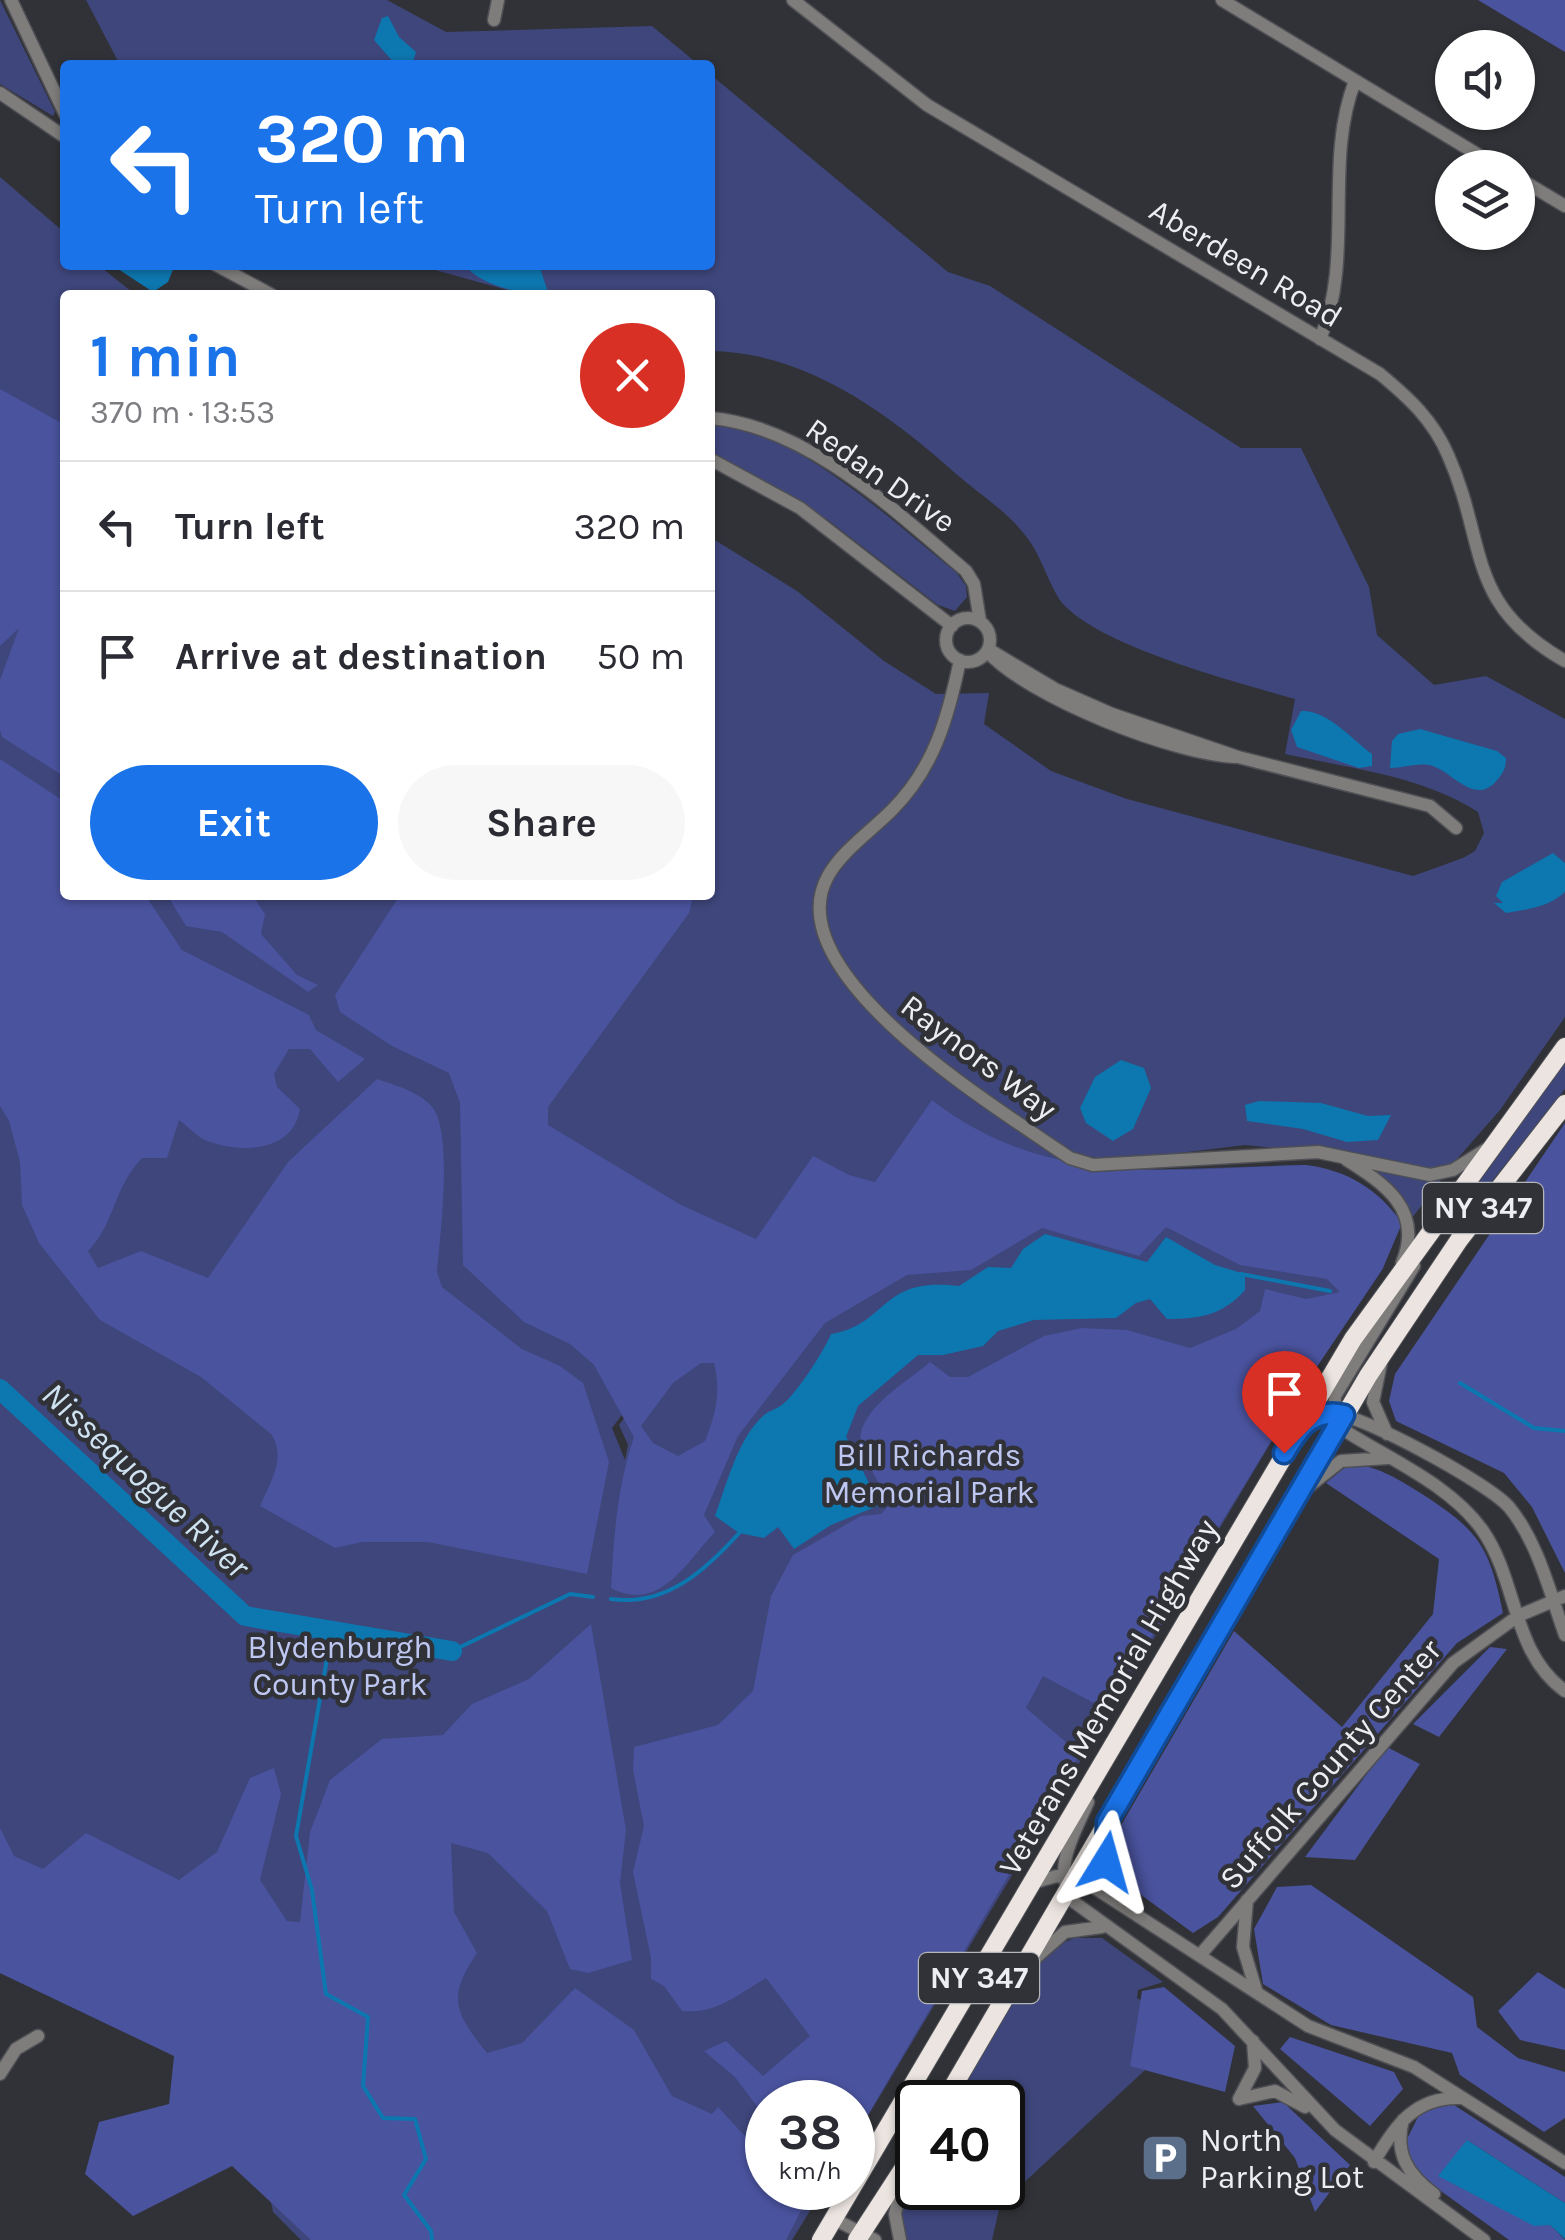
<!DOCTYPE html>
<meta charset="utf-8">
<style>
:root{--surface:#fff;--page:#f7f7f7;--text:#2b2b33;--muted:#7c7c81;--line:#e1e1e2;--accent:#1a73e8}
body{margin:0;font-family:Karla,sans-serif;background:var(--page);color:var(--text);height:100vh;display:flex;flex-direction:column;font-size:38px;white-space:nowrap}
*{box-sizing:border-box;margin:0}
p{font-size:32px;color:var(--muted)}
.icon{flex:none;width:55px;height:55px;fill:none;stroke:currentColor;stroke-width:2;stroke-linecap:round;stroke-linejoin:round}
.map{position:relative;flex:1;overflow:hidden}
.panel{position:absolute;left:60px;top:290px;width:655px;height:610px;display:flex;flex-direction:column;background:var(--surface);border-radius:10px;box-shadow:0 2px 8px #0004}
.panel>*{flex:none}
.guide{position:absolute;left:60px;top:60px;width:655px;height:210px;border-radius:10px;box-shadow:0 2px 8px #0004;background:#1a73e8;color:#fff;overflow:hidden}
.tools{position:absolute;left:1435px;top:30px;display:grid;gap:20px}
.tools a{display:grid;place-items:center;width:100px;height:100px;border-radius:50%;background:var(--surface);box-shadow:0 2px 8px #0004;font-size:50px}
.speed{position:absolute;left:745px;top:2080px;display:flex;gap:20px;font-size:50px;font-weight:700;text-align:center}
.speed>*{display:grid;place-content:center;width:130px;height:130px;border-radius:50%;background:var(--surface);box-shadow:0 2px 8px #0004;line-height:1}
.speed small{font-size:25px;font-weight:400}
.speed .limit{border:5px solid #111;border-radius:15px;background:#fff;color:#111}
.pin{position:absolute;display:grid;place-items:center;width:85px;height:85px;color:#fff;margin:-102px -42px;border-radius:50% 50% 50% 0;rotate:-45deg;box-shadow:0 0 10px #0007}
.pin .icon{rotate:45deg}
.me{position:absolute;width:110px;margin:-55px;rotate:8deg;stroke-linejoin:round;filter:drop-shadow(0 0 8px #0008)}
.turn{display:flex;align-items:center;gap:35px;height:210px;padding:0 30px;font-size:45px}
.turn .icon{width:130px;height:130px;stroke-width:2.5}
.turn b{display:block;font-size:70px;line-height:85px}
.round{display:grid;place-items:center;flex:none;width:105px;height:105px;border-radius:52px;background:var(--page)}
.summary{display:flex;align-items:center;justify-content:space-between;height:170px;padding:0 30px}
h1{font-size:60px;font-weight:700;line-height:75px;color:var(--accent)}
.button{display:flex;gap:20px;margin-top:auto;padding:20px 30px}
.button a{flex:1;height:115px;border-radius:60px;background:var(--accent);color:#fff;font-size:40px;font-weight:700;line-height:115px;text-align:center}
.button a+a{background:var(--page);color:var(--text)}
ul{padding:0;list-style:none}
li{display:flex;align-items:center;gap:30px;height:130px;padding:0 30px;border-top:2px solid var(--line)}
li div{flex:1}
li b{display:block;font-size:38px}
li em{font-style:normal}
.map>svg:first-child{display:block}
.green{fill:#3e467b;fill-rule:evenodd}
.forest{fill:#4a539e;fill-rule:evenodd}
.water{fill:#0d77af}
.lines{fill:none;stroke-linecap:round;stroke-linejoin:round}
.stream{stroke:#0d77af;stroke-width:4}
.river{stroke:#0d77af;stroke-width:20}
.minor-casing{stroke:#4f5055;stroke-width:15}
.highway-casing{stroke:#4f5055;stroke-width:20}
.minor{stroke:#7f7d7b;stroke-width:12}
.highway{stroke:#ebe4e0;stroke-width:18}
.route-casing{stroke:#114b97;stroke-width:25}
.route{stroke:#1a73e8;stroke-width:18}
.labels{text-anchor:middle;stroke-width:9;stroke-linejoin:round;paint-order:stroke}
.shield{fill:#313237;stroke:#b5b6b9;stroke-width:2.5}
.shield-label{font-size:30px;font-weight:bold;fill:#edeef1}
.street-label{font-size:32px;fill:#edeef1;stroke:#313237}
.park-label{font-size:32px;fill:#bec7f1;stroke:#313237}
.poi-label{font-size:32px;fill:#edeef1;stroke:#313237;text-anchor:start}
.water-label{font-size:35px;font-style:italic;fill:#cee2f1;stroke:#313237}
</style>
<div class="map">
<svg width="1565" height="2240" viewBox="0 0 1565 2240">
<rect width="100%" height="100%" fill="#313237"/>
<path class="green" d="M0,0L55,112L53,116L0,84Z
M86,0H387L446,32L652,26L699,65H120Z
M710,74L948,272L990,286L1241,448H1301L1369,587L1377,635L1434,685L1486,676L1565,719V1017L1500,1110L1450,1167L1426,1172L1370,1158L1245,1145L1082,1165L1113,1171L1305,1165C1347,1170 1378,1189 1402,1223L1383,1268L1312,1374L853,2141L852,2102H768V2188H824L792,2240H301L273,2212L248,2091L0,1973V177L65,233V265H98L136,295H65V895H710V537L797,591L884,661L936,694L989,693L984,724L1051,771L1127,799L1413,876L1463,858L1475,851L1484,833L1478,812C1422,776 1349,768 1285,754L1295,699C1236,682 1105,648 1064,605C1051,591 1042,557 1028,539C1008,511 980,495 955,473C887,412 805,352 710,351V295H525L417,265H710ZM708,1302L619,1425L628,1445L625,1460L612,1428Z
M710,425C795,427 891,521 956,572L966,586L967,597L955,611L938,605L828,520L710,453Z
M1565,1056V1089L1451,1233L1469,1193Z
M1355,1161L1444,1176L1412,1218L1403,1203Z
M1074,1938H1102L1163,1982L1138,1990L1137,1998L1224,2049L1145,2070L1000,2205L992,2240H905C896,2208 901,2190 917,2162L918,2188H1002V2102H953L1043,1952Z"/>
<path class="forest" d="M1478,0H1565V52Z
M0,389L65,425V777L2,737L0,730V680L19,628L0,646Z
M0,759L65,802V895H145L182,950L309,1015L316,1030L365,1059L338,1082L310,1049H289L274,1074L277,1087L300,1109C293,1153 239,1154 205,1140C196,1136 187,1125 179,1120L167,1158H142C112,1190 116,1222 88,1251L98,1268L141,1251L208,1278L288,1162L377,1079C394,1085 421,1092 433,1108C453,1136 440,1237 437,1272L442,1287L522,1349L560,1366L583,1383L609,1462L587,1574L428,1542H362L335,1548L260,1506C270,1483 287,1457 271,1434L201,1377L100,1320L39,1243L22,1205L20,1162L9,1121L0,1106Z
M167,895H252L265,914L261,934L297,975L318,985L308,992L222,932L186,926Z
M400,895H686L692,901L689,913L548,1107V1125L681,1205L756,1239L813,1156L849,1175L875,1182L932,1100C1046,1189 1171,1169 1305,1165C1347,1170 1378,1189 1402,1223L1382,1270L1312,1374L1107,1710L1043,1676L1026,1708L1080,1754L853,2140L852,2102H768L767,2120L735,2077L704,2051L726,2041L763,2076L810,2036L766,1978C737,1995 717,2014 682,2011L664,1986L651,1979V1958L633,1872L644,1826L633,1770L634,1747L718,1725L753,1691L771,1596L793,1555L861,1516L881,1514L888,1506C882,1484 869,1470 862,1449C850,1414 906,1383 930,1362L950,1377H968L1044,1336L1082,1328L1127,1330L1190,1348L1236,1329L1260,1311L1265,1289L1306,1299L1340,1292L1327,1279L1240,1265L1166,1227L1139,1256L1042,1228L971,1270L907,1275L825,1323L738,1436L704,1515L715,1532C687,1561 660,1614 611,1588C614,1535 617,1487 634,1437L594,1365L570,1344L524,1322L463,1265L460,1103L449,1073L392,1046L340,1012L335,995ZM701,1363H714C721,1393 716,1413 705,1441L678,1456L653,1443L641,1426L673,1383Z
M1565,1123V1573L1532,1507L1504,1473L1396,1421L1389,1401L1395,1374Z
M1349,1464C1378,1466 1394,1477 1419,1492C1478,1530 1489,1544 1503,1613L1457,1643L1218,1917L1193,1933L1118,1878L1113,1839L1234,1631L1342,1727L1433,1614L1439,1559L1326,1483Z
M591,1624L626,1830L620,1883L632,1960L588,1973L570,1969L547,1911L488,1853L451,1843L454,1912L477,1953C447,1997 454,2012 487,2053L522,2043L575,1988L634,2030L672,2096L712,2114L718,2107L767,2160L768,2188H792L805,2203L786,2240H311L232,2166L133,2216L85,2174L99,2122L169,2104L174,2056L0,1973V1828L14,1856L43,1869L86,1833L179,1880L217,1852L250,1778L274,1768L281,1794L260,1880L287,1921L300,1922L310,1832L330,1780L382,1739L443,1735L472,1704L529,1679Z
M1490,1647L1507,1649L1439,1737L1413,1724Z
M1387,1747L1420,1764L1355,1860L1305,1857Z
M1311,1885L1473,1997L1477,2027L1518,2058L1565,2072V2118L1544,2132L1460,2075L1452,2053L1331,2025L1263,1984L1254,1929L1277,1887Z
M1538,1972L1565,1989V2050L1520,2040L1498,2011Z
M1164,1987L1235,2046L1225,2092L1130,2066L1142,1991Z
M1290,2037L1394,2072L1403,2089L1370,2126L1280,2049Z
M1283,2102L1350,2165L1315,2212L1295,2158L1253,2106Z
M1451,2103L1565,2177V2203L1467,2140L1565,2240H1509L1420,2176L1404,2145L1420,2113Z"/>
<path class="water" d="M388,16L399,37L416,52L413,62L396,65L374,40L382,18Z
M112,265H174V267L168,282L153,292Z
M465,265H539L549,295C525,295 480,286 465,265Z
M1301,711C1326,709 1352,739 1372,754V766L1359,768L1297,747L1291,730Z
M1420,729L1497,751L1506,758C1506,767 1504,772 1498,779C1474,809 1452,769 1429,765C1416,763 1403,768 1390,768L1392,741L1398,734Z
M1553,853L1565,863V892C1547,908 1528,909 1506,913L1494,903H1503L1496,896L1502,882Z
M1121,1060L1144,1068L1151,1088L1133,1129L1113,1141L1086,1123L1080,1108L1095,1077Z
M1259,1101L1321,1103L1368,1116L1391,1115L1378,1140L1347,1142L1303,1129L1247,1121L1245,1105Z
M1045,1234L1147,1262L1166,1237L1215,1265L1245,1274V1290C1223,1315 1200,1319 1167,1319L1150,1299L1136,1303L1116,1318L1034,1320L998,1331L983,1346L943,1355H918L858,1406L846,1437C864,1463 862,1482 885,1503L831,1525L794,1549L778,1527L764,1538L739,1533L715,1516C726,1486 738,1438 763,1416C768,1411 777,1409 783,1404C797,1393 824,1351 831,1334C889,1324 879,1276 959,1286L988,1267L1011,1268L1023,1249Z
M1467,2140L1565,2203V2239L1550,2225L1534,2226L1438,2176Z"/>
<g class="lines">
<path class="stream" d="M1241,1274L1330,1291
M1460,1383L1534,1428L1565,1431
M611,1599C666,1607 706,1570 741,1531
M332,1630L296,1836L312,1890L326,1994L368,2017L363,2086L383,2118L415,2119L426,2159L404,2195L431,2231L432,2240
M452,1651L570,1594L593,1597"/>
<path class="river" d="M0,1389L245,1616L452,1651"/>
<g class="minor-casing">
<path id="minor" d="M11,0L65,114
M793,0L927,105L1380,374C1409,398 1433,420 1448,455C1488,545 1464,603 1565,661
M1222,0L1500,168
M494,20L498,0
M0,93L65,137
M1518,178L1565,206
M216,265L272,295
M1320,339C1355,258 1323,163 1355,81
M710,418C807,426 895,511 966,571L974,584L980,621
M710,459L800,508L952,626
M946 640a22 22 0 1 1 44 0a22 22 0 1 1-44 0Z
M987,651C1027,697 1177,756 1238,757L1112,714L1055,689L988,649
M960,660C948,718 934,768 892,810C871,831 842,851 828,876C775,971 990,1103 1052,1146L1070,1158L1093,1165L1318,1152L1430,1175L1453,1170L1488,1148
M1238,757L1430,806L1456,828
M1345,1159C1385,1184 1424,1210 1402,1263
M1414,1266L1335,1396L1334,1417L1347,1432C1391,1460 1452,1486 1483,1531C1518,1582 1512,1653 1565,1691
M1381,1363L1373,1402L1387,1434
M1305,1423C1314,1416 1321,1412 1333,1413C1364,1416 1488,1483 1509,1507C1538,1542 1550,1593 1565,1635
M1308,1487L1341,1461L1388,1458
M1088,1802C1074,1835 1051,1869 1074,1902L1222,2009L1335,2130L1484,2240
M1107,1825V1871L1135,1904
M1035,1882L1057,1876L1084,1881L1308,2026L1414,2067L1565,2163
M1247,1900L1243,1947L1256,1990
M1201,1954L1453,1663L1518,1616L1565,1596
M1033,1960L1065,1932L1102,1927
M0,2074L16,2049L38,2036
M1239,2099L1275,2091L1305,2107
M1239,2099L1255,2068L1253,2041
M1403,2120C1394,2153 1408,2175 1434,2194
M1374,2162C1395,2125 1416,2096 1461,2098
M834,2219L875,2240
M900,2240L895,2214L904,2174"/>
</g>
<g class="highway-casing">
<path id="highway" d="M944,2102L1368,1376L1459,1240L1565,1104
M821,2240L1353,1339L1565,1047
M857,2240L918,2146"/>
</g>
<use href="#minor" class="minor"/>
<use href="#highway" class="highway"/>
</g>
<g class="lines">
<g class="route-casing">
<path id="route" d="M1106,1862L1107,1822L1344,1415C1312,1408 1299,1428 1284,1453"/>
</g>
<use href="#route" class="route"/>
</g>
<defs>
<g id="parking-square" transform="scale(2.5)"><rect x="-9" y="-9" width="18" height="18" rx="4" fill="#5c6f8a" stroke="#313237"/><path d="M-3.5-5.5H1a3.5 3.5 0 0 1 0 7H-1V5.5H-3.5ZM-1-3.4V-.6H.8a1.4 1.4 0 0 0 0-2.8Z" fill="#fff"/></g>
</defs>
<g fill-rule="evenodd">
<use href="#parking-square" x="1165" y="2158"/>
</g>
<g class="labels">
<g class="shield">
<rect x="1423" y="1183" width="120" height="50" rx="8"/>
<rect x="919" y="1953" width="120" height="50" rx="8"/>
</g>
<g class="shield-label">
<text x="1483" y="1218">NY 347</text>
<text x="979" y="1988">NY 347</text>
</g>
<g class="street-label">
<text transform="translate(1246 263) rotate(31)" y="11">Aberdeen Road</text>
<text transform="translate(881 475) rotate(35)" y="11">Redan Drive</text>
<text transform="translate(979 1057) rotate(37)" y="11">Raynors Way</text>
<text transform="translate(1108 1697) rotate(-60)" y="11">Veterans Memorial Highway</text>
<text transform="translate(1330 1764) rotate(-49)" y="11">Suffolk County Center</text>
</g>
<g class="park-label">
<text x="929" y="1466">Bill Richards<tspan x="929" dy="37">Memorial Park</tspan></text>
<text x="340" y="1658">Blydenburgh<tspan x="340" dy="37">County Park</tspan></text>
</g>
<g class="poi-label">
<text x="1200" y="2151">North<tspan x="1200" dy="37">Parking Lot</tspan></text>
</g>
<g class="water-label">
<text transform="translate(146 1480) rotate(43)" y="12">Nissequogue River</text>
</g>
</g>
</svg>
<div class="tools">
<a><svg class="icon" aria-label="sound" viewBox="0 0 24 24"><path d="M4 9h4l5-4v14l-5-4H4zM17 9q2 3 0 6"/></svg></a>
<a><svg class="icon" aria-label="layers" viewBox="0 0 24 24"><path d="M12 4l9 5-9 5-9-5zM3 14l9 5 9-5"/></svg></a>
</div>
<div class="speed"><div>38<small>km/h</small></div><div class="limit">40</div></div>
<div class="pin" style="left:1284px;top:1453px;background:#d93025"><svg class="icon" aria-label="arrive" viewBox="0 0 24 24"><path d="M6 21V4h12l-3 4 3 4H6"/></svg></div>
<svg class="me" style="left:1106px;top:1862px" viewBox="-20 -20 40 40"><path d="M0-17L14 15 0 8-14 15z" fill="#1a73e8" stroke="#fff" stroke-width="4"/></svg>
<div class="guide">
<div class="turn"><svg class="icon" aria-label="left" viewBox="0 0 24 24"><path d="M17 20v-9H6M10 6l-5 5 5 5"/></svg><div><b>320 m</b>Turn left</div></div>
</div>
<section class="panel">
<div class="summary"><div><h1>1 min</h1><p>370 m · 13:53</p></div><a class="round" style="background:#d93025;color:#fff"><svg class="icon" aria-label="close" viewBox="0 0 24 24"><path d="M6 6l12 12M18 6L6 18"/></svg></a></div>
<ul>
<li><svg class="icon" aria-label="left" viewBox="0 0 24 24"><path d="M17 20v-9H6M10 6l-5 5 5 5"/></svg><div><b>Turn left</b></div><em>320 m</em></li>
<li><svg class="icon" aria-label="arrive" viewBox="0 0 24 24"><path d="M6 21V4h12l-3 4 3 4H6"/></svg><div><b>Arrive at destination</b></div><em>50 m</em></li>
</ul>
<div class="button"><a>Exit</a><a>Share</a></div>
</section>
</div>
